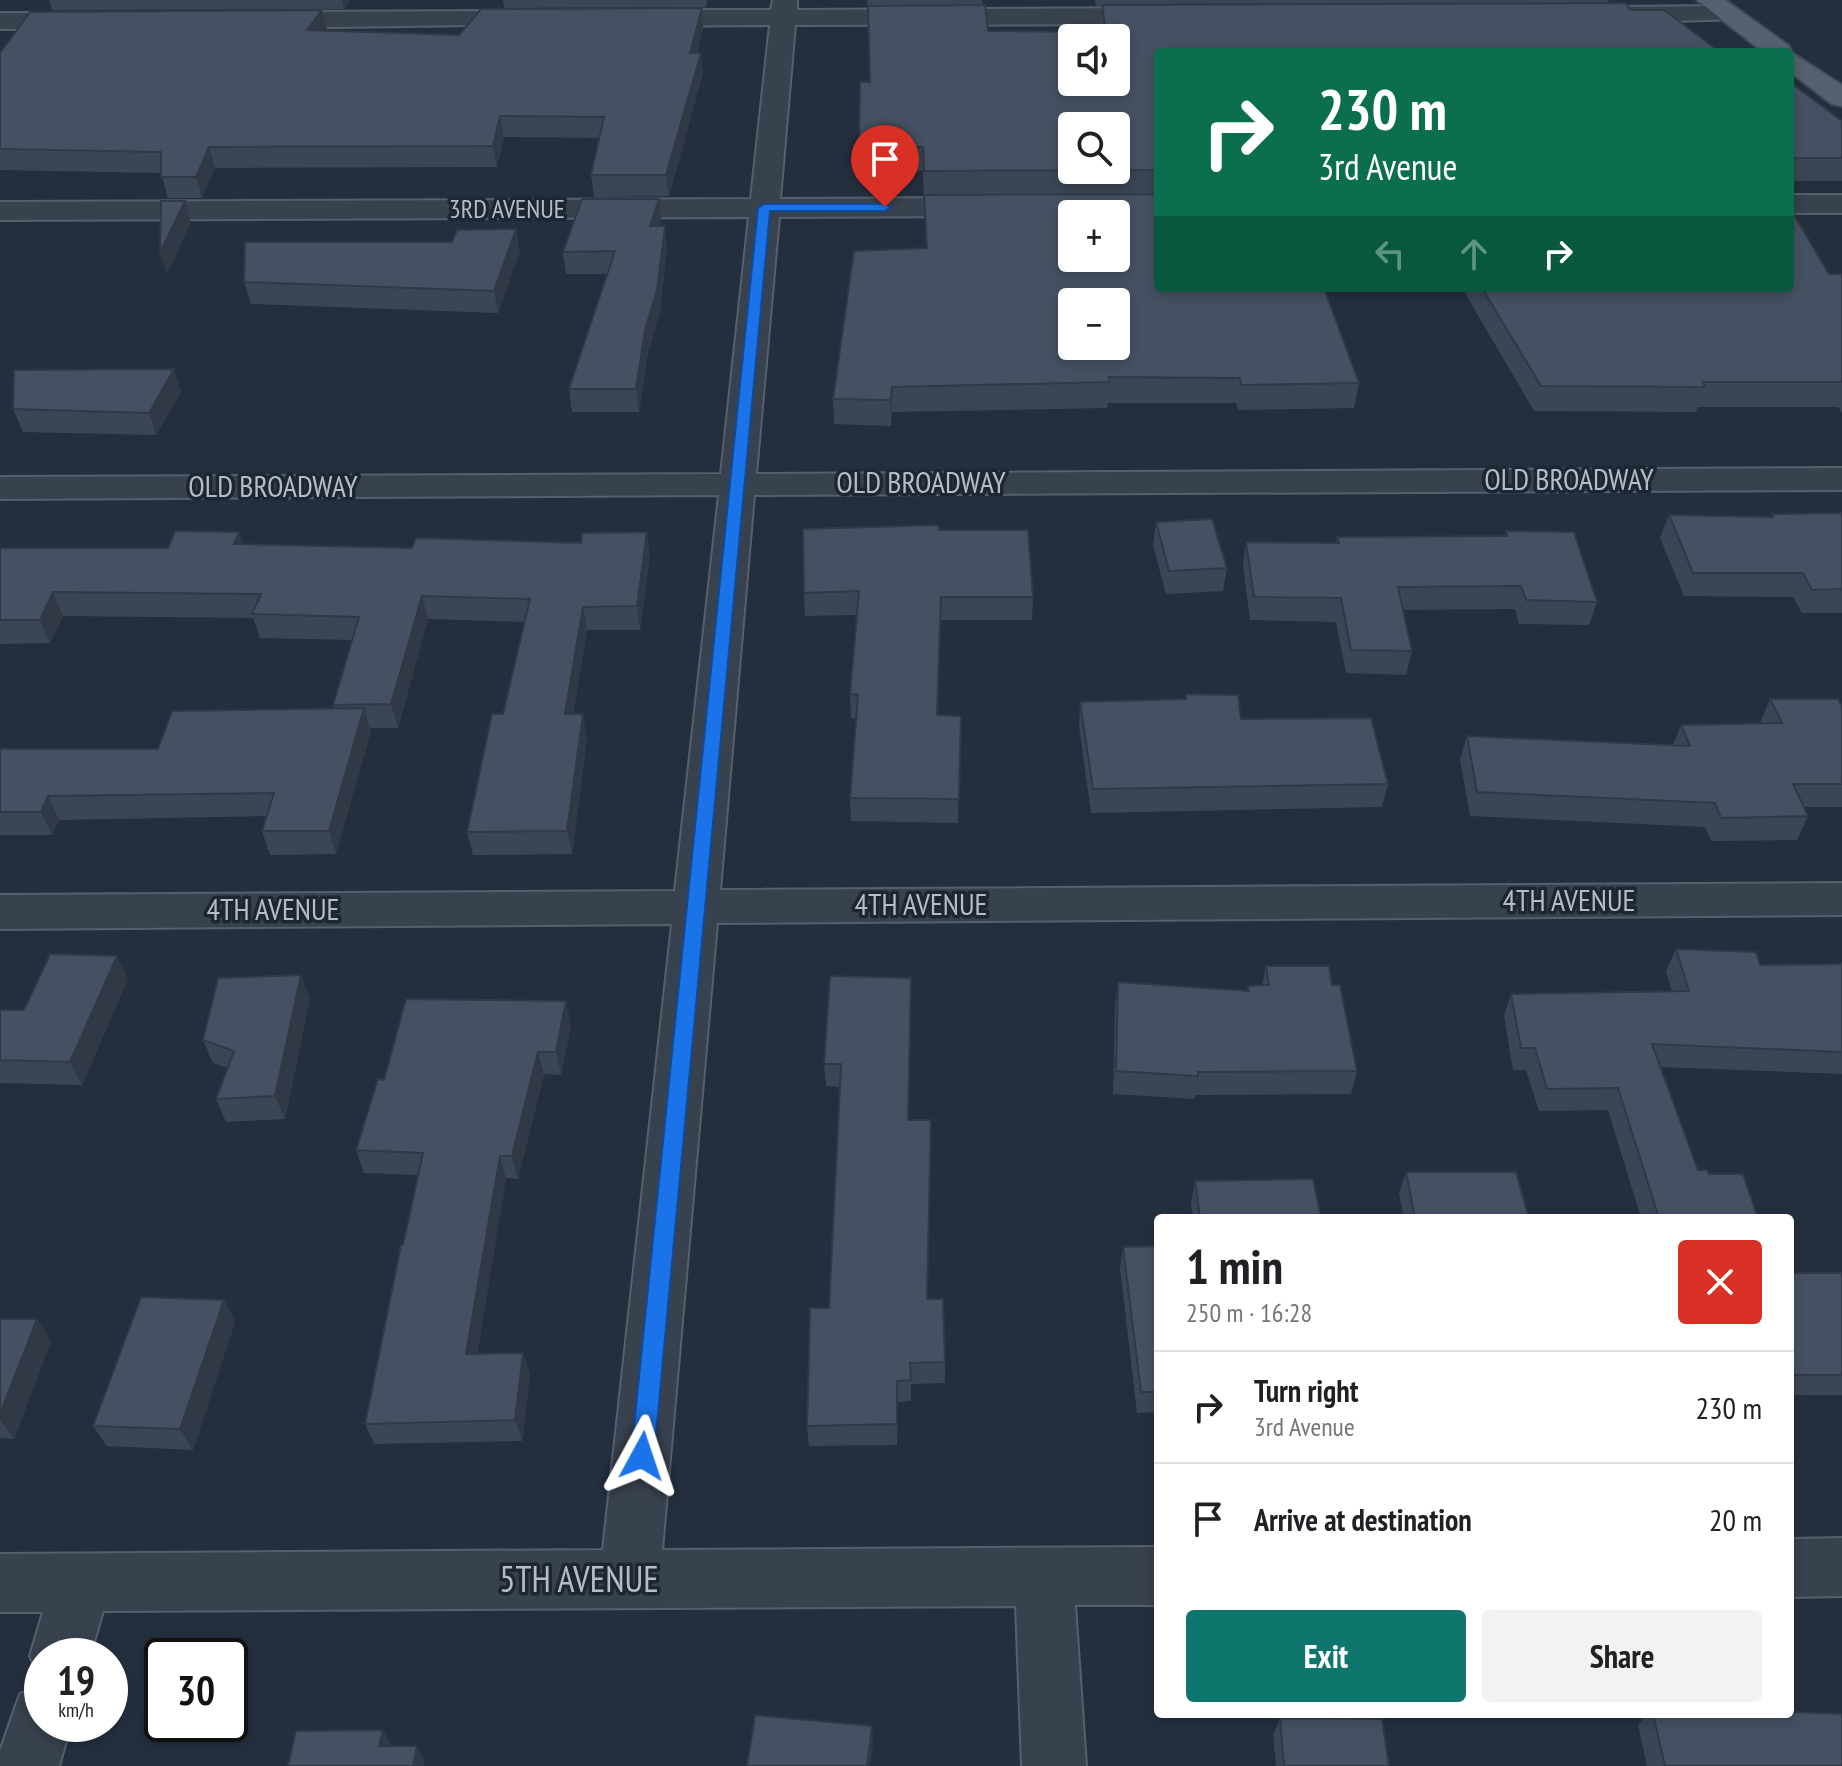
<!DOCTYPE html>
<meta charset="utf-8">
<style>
:root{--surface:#fff;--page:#f2f2f2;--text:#202124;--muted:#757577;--line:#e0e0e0;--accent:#0f766e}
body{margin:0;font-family:"PT Sans Narrow",sans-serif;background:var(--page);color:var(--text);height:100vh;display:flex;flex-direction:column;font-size:30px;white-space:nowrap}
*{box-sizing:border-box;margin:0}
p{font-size:26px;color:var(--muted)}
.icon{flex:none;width:44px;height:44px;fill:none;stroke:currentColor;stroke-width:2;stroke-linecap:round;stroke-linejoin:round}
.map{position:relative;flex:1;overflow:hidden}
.drawer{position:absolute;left:1154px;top:1214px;width:640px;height:504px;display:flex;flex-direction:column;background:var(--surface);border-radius:8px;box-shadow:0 4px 12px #0003}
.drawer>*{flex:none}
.hud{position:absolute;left:1154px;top:48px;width:640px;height:244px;border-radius:8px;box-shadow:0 4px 12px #0003;background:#0b6e4f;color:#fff;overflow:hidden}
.buttons{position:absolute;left:1058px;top:24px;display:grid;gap:16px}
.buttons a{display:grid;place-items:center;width:72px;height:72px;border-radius:8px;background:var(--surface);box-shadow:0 4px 12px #0003;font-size:40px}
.speed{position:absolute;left:24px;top:1638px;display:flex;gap:16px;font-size:40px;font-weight:700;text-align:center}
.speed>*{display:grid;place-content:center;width:104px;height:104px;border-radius:50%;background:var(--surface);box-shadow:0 4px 12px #0003;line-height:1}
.speed small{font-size:20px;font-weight:400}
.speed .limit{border:4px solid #111;border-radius:12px;background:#fff;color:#111}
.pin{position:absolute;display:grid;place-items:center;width:68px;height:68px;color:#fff;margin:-82px -34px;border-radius:50% 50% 50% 0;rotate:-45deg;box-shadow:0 0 8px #0007}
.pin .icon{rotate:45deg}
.me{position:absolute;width:88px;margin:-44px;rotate:5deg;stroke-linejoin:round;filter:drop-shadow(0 0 6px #0008)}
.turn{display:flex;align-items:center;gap:28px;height:168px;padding:0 32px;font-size:36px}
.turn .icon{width:104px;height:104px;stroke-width:2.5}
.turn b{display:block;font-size:56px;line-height:68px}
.lanes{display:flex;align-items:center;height:76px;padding:0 32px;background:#0003;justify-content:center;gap:40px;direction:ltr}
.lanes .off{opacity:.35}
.round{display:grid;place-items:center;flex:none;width:84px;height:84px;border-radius:8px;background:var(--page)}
.overview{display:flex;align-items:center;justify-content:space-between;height:136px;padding:0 32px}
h1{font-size:48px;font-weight:700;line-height:60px}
.action{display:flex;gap:16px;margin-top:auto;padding:16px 32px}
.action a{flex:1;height:92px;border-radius:8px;background:var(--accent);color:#fff;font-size:32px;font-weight:700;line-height:92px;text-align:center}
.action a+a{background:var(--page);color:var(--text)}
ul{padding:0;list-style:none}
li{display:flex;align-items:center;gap:24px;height:112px;padding:0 32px;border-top:2px solid var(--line)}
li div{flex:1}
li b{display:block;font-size:30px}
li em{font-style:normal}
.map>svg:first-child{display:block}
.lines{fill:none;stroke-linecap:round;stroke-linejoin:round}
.street-casing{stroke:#565f6c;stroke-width:4}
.primary-casing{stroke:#414a57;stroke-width:4}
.street{fill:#38414e;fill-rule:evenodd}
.primary{fill:#56606e;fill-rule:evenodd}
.wall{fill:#3b4654}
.shaded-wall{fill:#303945}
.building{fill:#455162;stroke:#303945;stroke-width:2;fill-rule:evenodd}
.route{fill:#1a73e8;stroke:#114b97;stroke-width:2}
.labels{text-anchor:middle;stroke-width:7;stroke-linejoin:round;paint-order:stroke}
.far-street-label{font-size:26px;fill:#b4bcc9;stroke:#1d2633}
.street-label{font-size:30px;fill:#b4bcc9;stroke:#1d2633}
.near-street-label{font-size:36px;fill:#b4bcc9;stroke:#1d2633}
</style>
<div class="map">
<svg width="1842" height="1766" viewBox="0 0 1842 1766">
<rect width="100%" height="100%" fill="#242f3e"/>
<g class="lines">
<g class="street-casing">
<path id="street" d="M773,0H797V10L1162,8L1171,11L1175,16L1171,21L1162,24L795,25L780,199L984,198L994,201L999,207L994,213L984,216L779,217L756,474L1842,468V490L754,495L720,890L1842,883V915L717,923L662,1550L1158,1547V1605H1075L1086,1766H1022L1016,1606L103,1611L90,1656H42V1679L39,1677L30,1656L43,1612H0V1554L603,1550L672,924L0,929V895L675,891L719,495L0,499V477L721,474L749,217L0,220V202L751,199L770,25L642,26L633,23L629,18L633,13L642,10H771Z
M1728,6L1737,9L1741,14L1737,19L1610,23L1601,20L1597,15L1601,10L1610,7Z
M534,11L543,14L547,19L543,24L266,28L257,25L253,20L257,15L266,12Z
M0,13H82L91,16L95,21L91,26L82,29H0Z
M1790,195H1842V213H1790Z
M1842,1538V1596L1790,1597V1539Z
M42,1685V1724H71L59,1766H0V1751L20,1694Z"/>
</g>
<g class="primary-casing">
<path id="primary" d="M1697,0H1725L1789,46L1792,53L1842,85V106L1832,104L1790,72V52H1763Z"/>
</g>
<use href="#street" class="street"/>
<use href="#primary" class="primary"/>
</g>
<path class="wall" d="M20,0H350L344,9L52,10L49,0Z
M503,0H707L706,7L504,8Z
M867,0H982L988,31L1101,32L1102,6H1096L1095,0H1609L1608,3L1158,52V194L1359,383L1354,408L1238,410L1236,403H1108L1107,408L892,412L891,426L834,424L833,399L926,248L923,171H860L859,148L870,82Z
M322,10L327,30L459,35L703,28L697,53L703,73L669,196L594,197L591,175L600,138L504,137L497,167L215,168L202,198H168L161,173L0,170V53Z
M1790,82L1842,121V181H1790Z
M661,220L659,226L667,248L660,312L648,353L639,412H572L569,389L608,274H566L563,252Z
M520,251L498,313L251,304L244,282Z
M1829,274H1842V413L1838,407H1698L1696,412L1534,411L1462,288H1790Z
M174,369L181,392L156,435L23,432L13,409Z
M1842,513V613H1802L1793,597L1684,596L1660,538L1669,515L1771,516L1772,514Z
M1156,522L1227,568L1223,591L1166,594L1153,545Z
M939,530L1033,597L1032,620H941L938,715L961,716L958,823L851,821L850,798L856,718H851L850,694L857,615L805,616L804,593Z
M1506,531L1597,602L1589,625L1519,624L1515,609L1403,610L1412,651L1406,675L1346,673L1336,622L1250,620L1243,565L1246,542L1336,543L1337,537L1504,536Z
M243,545L650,555L640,630H587L573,714L587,737L572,854L473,855L467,832L503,714L525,622L428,619L398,728H370L371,731L336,854L270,855L262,831L267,816L59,820L52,835H0V749H158L335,708L333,705L352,640L260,638L253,618L63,616L50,643L0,644V548H168Z
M1186,694L1388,784L1382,807L1091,813L1079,726L1080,702L1185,699Z
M1770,699L1842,706V807H1804L1808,816L1797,840L1711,841L1705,827L1470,816L1460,759L1467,736L1673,745L1681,725L1760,723Z
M1676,949L1760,965L1842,964V1074L1660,1067L1698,1170L1709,1174L1758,1218H1641L1608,1110L1539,1111L1526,1070H1513L1504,1016L1511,994L1672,992L1666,971Z
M1266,966L1332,985L1357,1071L1351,1094L1195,1095L1194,1099L1113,1094L1115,1005L1118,982L1247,991L1248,986H1262Z
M301,975L310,998L285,1119L226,1122L216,1099L227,1068L213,1063L203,1040Z
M911,978L908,1120L928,1299L945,1362V1383L911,1384V1401L898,1402L897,1445L809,1446L807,1426L829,1308L840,1087L826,1086L824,1064Z
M128,979L82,1085L0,1083V1010H24Z
M571,1024L561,1075L544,1074L518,1179L506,1178L477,1354L523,1353L530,1374L522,1441L374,1444L365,1424L418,1175L364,1173L356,1150L384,1080Z
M1406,1172L1529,1218H1404L1399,1194Z
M1195,1181L1321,1218H1193L1191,1204Z
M1158,1246V1412L1137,1413L1120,1268L1123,1247Z
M1790,1273H1842V1395H1790Z
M224,1300L235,1322L193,1450L107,1446L93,1426Z
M0,1319H37L51,1341L14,1439L0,1438Z
M1647,1714H1790L1842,1766H1647L1638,1725Z
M1280,1718L1389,1766H1276L1273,1735Z"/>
<path class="shaded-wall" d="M342,0H350L344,9Z
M702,8L703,28L691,73L690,53Z
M322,10L327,30H307Z
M701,53L703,73L669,196L666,175Z
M500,116L504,137L497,167L493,146Z
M209,147L215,168L202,198L196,177Z
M659,199L661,220L652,248L650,226Z
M185,201L191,222L167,275L160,253Z
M665,226L667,248L660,312L648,353L639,412L636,389L645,330Z
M516,229L520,251L498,313L494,291Z
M174,369L181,392L156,435L149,413Z
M892,387V412L891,426V400Z
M239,532L247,555L234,544Z
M647,532L650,555L640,630L637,606Z
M53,592L63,616L50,643L40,620Z
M422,596L428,619L398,728L391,704Z
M583,607L587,630L569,738L565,714Z
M364,708L371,731L336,854L329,831Z
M583,714L587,737L572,854L567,831Z
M48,796L59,820L52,835L41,812Z
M117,956L128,979L82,1085L70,1062Z
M301,975L310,998L285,1119L275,1096Z
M566,1001L571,1024L561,1075L556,1052Z
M538,1052L544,1074L518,1179L512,1156Z
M500,1156L506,1178L474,1375L466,1354Z
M224,1300L235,1322L193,1450L180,1429Z
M37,1319L51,1341L14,1439L0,1420V1414Z
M523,1353L530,1374L522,1441L515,1420Z
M872,1726L873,1744L870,1766H867Z
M383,1730L391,1744L388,1761L379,1746Z
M417,1746L425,1761L424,1766H413Z"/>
<path class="building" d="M1626,3L1630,10H1664L1720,52H1158V170L924,171L923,147L859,148L860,82H870L868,6L985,5L988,31L1106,32L1102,5ZM1072,38H1116V82H1072ZM1072,126H1116V170H1072Z
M702,8L690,53H701L666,175H591L604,117L500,116L493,146L209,147L196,177H161V152L0,149V53L30,12L322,10L307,30L459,35L481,9Z
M1790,82L1842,121V158H1790Z
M1158,194V288H1324L1359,383L1241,385L1240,378L1109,377V382L892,387L891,400L833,399L854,251L927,248L924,195ZM1072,214H1116V258H1072ZM1072,302H1116V346H1072Z
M582,199H659L650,226H665L657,290L645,330L636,389H569L615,251L563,252Z
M161,201H185L160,253Z
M1790,208L1829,274H1842V382H1703L1705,387L1541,386L1482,288H1790Z
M516,229L494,291L244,282L245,242H452L457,230Z
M174,369L149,413L13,409L14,370Z
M1842,513V589L1812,590L1803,573H1693L1669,515L1773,517L1772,514Z
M1212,519L1227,568L1169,571L1156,522Z
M938,525L939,530H1028L1033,597H941L937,715L961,716L959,799L850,798L858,695L850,694L859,591L804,593L803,529Z
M175,531L239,532L234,544L412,548L416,538L581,543L582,533L647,532L637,606L583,607L565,714H583L567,831L467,832L492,714H503L530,599L422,596L391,704L333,705L359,617L252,614L261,594L53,592L40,620H0V548H168Z
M1506,531L1574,532L1597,602L1526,600L1521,586L1398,587L1412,651L1351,650L1341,598L1254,597L1246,542L1339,543L1337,537L1507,536Z
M1186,694L1238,695L1241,719L1371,718L1388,784L1093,789L1080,702L1186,699Z
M1770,699H1838L1842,706V784H1793L1808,816L1721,818L1715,803L1477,792L1467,736L1690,746L1681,725L1782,723Z
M364,708L329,831H262L274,793L48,796L41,812H0V749H158L172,711Z
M1676,949L1756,952L1760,965L1842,964V1052L1652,1044L1698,1170H1707L1709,1174H1743L1758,1218H1659L1618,1088L1547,1089L1535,1048H1521L1511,994L1689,991Z
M50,954L117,956L70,1062L0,1060V1010H24Z
M1266,966H1329L1332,985H1340L1357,1071L1198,1072V1076L1116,1071L1118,982L1249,991L1248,986L1269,985Z
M301,975L275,1096L216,1099L234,1051L203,1040L218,978Z
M830,976L911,978L908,1120H931L927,1299H943L945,1362L910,1363L911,1380L897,1381V1424L807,1426L810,1308H829L841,1064H824Z
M406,999L566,1001L556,1052H538L512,1156H500L466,1354L523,1353L515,1420L365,1424L401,1245H403L423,1153L356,1150L378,1079L384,1080Z
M1406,1172H1516L1529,1218H1415Z
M1313,1179L1321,1218H1200L1195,1181Z
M1158,1246V1392H1141L1123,1247Z
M1790,1273H1842V1375H1790Z
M141,1297L224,1300L180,1429L93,1426Z
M0,1319H37L0,1414Z
M1790,1712L1842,1714V1766H1665L1653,1714H1790Z
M755,1715L872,1726L867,1766H747Z
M1280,1718L1382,1719L1389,1766H1284Z
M383,1730L379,1746H417L413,1766H288L296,1731Z"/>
<path class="route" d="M764,204H885L891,207L885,211H770L654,1456L651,1464L642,1467L634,1464L631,1456L758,208Z"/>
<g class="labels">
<g class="far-street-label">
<text x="507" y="218">3RD AVENUE</text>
</g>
<g class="street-label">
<text x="1569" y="490">OLD BROADWAY</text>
<text x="921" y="493">OLD BROADWAY</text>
<text x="273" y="497">OLD BROADWAY</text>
<text x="1569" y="911">4TH AVENUE</text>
<text x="921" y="915">4TH AVENUE</text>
<text x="273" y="920">4TH AVENUE</text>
</g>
<g class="near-street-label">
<text x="579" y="1592">5TH AVENUE</text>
</g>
</g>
</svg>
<div class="buttons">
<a><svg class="icon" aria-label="sound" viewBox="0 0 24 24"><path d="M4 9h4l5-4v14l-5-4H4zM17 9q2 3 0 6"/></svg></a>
<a><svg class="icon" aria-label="search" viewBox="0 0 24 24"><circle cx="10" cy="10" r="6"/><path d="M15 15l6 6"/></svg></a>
<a>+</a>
<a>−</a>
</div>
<div class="speed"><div>19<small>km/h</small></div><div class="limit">30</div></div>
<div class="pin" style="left:885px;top:207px;background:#d93025"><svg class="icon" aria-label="arrive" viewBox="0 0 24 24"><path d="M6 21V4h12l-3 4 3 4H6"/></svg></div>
<svg class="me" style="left:642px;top:1456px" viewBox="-20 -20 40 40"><path d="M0-17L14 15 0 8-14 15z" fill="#1a73e8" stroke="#fff" stroke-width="4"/></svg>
<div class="hud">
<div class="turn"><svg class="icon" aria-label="right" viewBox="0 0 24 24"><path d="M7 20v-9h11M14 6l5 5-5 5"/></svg><div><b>230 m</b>3rd Avenue</div></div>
<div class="lanes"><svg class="icon off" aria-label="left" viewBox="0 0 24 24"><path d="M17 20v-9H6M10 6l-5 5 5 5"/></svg><svg class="icon off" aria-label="ahead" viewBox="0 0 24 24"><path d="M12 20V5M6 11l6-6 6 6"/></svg><svg class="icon" aria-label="right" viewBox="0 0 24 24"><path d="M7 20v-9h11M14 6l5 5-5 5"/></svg></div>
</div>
<section class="drawer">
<div class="overview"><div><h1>1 min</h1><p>250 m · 16:28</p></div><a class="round" style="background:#d93025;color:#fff"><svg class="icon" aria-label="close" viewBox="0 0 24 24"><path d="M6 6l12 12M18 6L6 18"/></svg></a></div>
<ul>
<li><svg class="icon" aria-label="right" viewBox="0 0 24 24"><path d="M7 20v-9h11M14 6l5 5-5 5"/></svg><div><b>Turn right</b><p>3rd Avenue</p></div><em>230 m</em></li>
<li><svg class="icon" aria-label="arrive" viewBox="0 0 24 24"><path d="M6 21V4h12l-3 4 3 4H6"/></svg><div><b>Arrive at destination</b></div><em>20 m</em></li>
</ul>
<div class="action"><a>Exit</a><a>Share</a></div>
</section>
</div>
